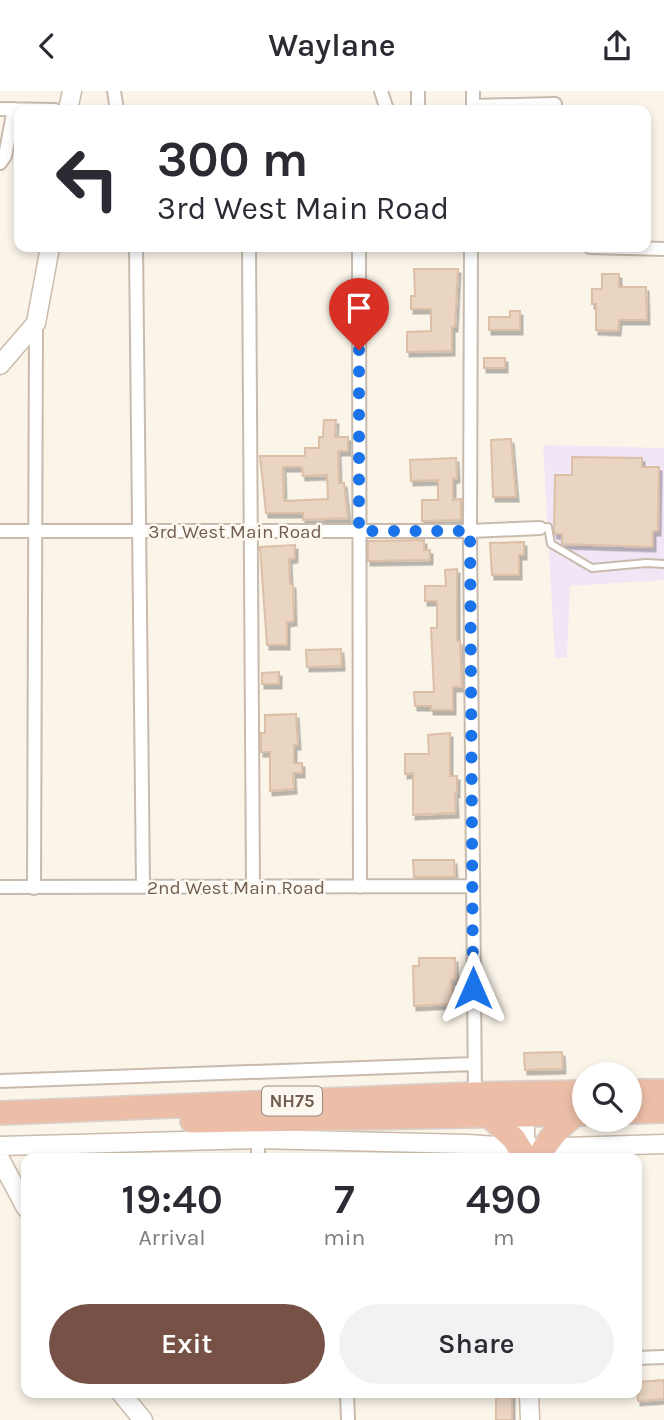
<!DOCTYPE html>
<style>
:root{--surface:#fff;--page:#f2f2f3;--text:#2b2b33;--muted:#7c7c81;--accent:#775146}
body{margin:0;font-family:Karla,sans-serif;background:var(--page);color:var(--text);height:100vh;display:flex;flex-direction:column;font-size:26px;white-space:nowrap}
*{box-sizing:border-box;margin:0}
p{font-size:23px;color:var(--muted)}
.icon{flex:none;width:38px;height:38px;fill:none;stroke:currentColor;stroke-width:2;stroke-linecap:round;stroke-linejoin:round}
.map{position:relative;flex:1;overflow:hidden}
.sheet{position:absolute;left:21px;top:1062px;width:621px;height:245px;display:flex;flex-direction:column;background:var(--surface);border-radius:14px;box-shadow:0 4px 10px #0003}
.sheet>*{flex:none}
.hud{position:absolute;left:14px;top:14px;width:637px;height:147px;border-radius:14px;box-shadow:0 4px 10px #0003;background:#fff;color:var(--text);overflow:hidden}
.fabs{position:absolute;left:572px;top:971px;display:grid;gap:14px}
.fabs a{display:grid;place-items:center;width:70px;height:70px;border-radius:50%;background:var(--surface);box-shadow:0 4px 10px #0003;font-size:35px}
.pin{position:absolute;display:grid;place-items:center;width:60px;height:60px;color:#fff;margin:-72px -30px;border-radius:50% 50% 50% 0;rotate:-45deg;box-shadow:0 0 7px #0007}
.pin .icon{rotate:45deg}
.me{position:absolute;width:77px;margin:-38px;rotate:0deg;stroke-linejoin:round;filter:drop-shadow(0 0 5px #0008)}
.turn{display:flex;align-items:center;gap:24px;height:147px;padding:0 28px;font-size:32px}
.turn .icon{width:91px;height:91px;stroke-width:2.5}
.turn b{display:block;font-size:49px;line-height:60px}
.eta{display:flex;justify-content:space-evenly;align-items:center;height:119px;text-align:center}
.eta b{font-size:42px;font-weight:600;line-height:49px}
.action{display:flex;gap:14px;margin-top:auto;padding:14px 28px}
.action a{flex:1;height:80px;border-radius:42px;background:var(--accent);color:#fff;font-size:28px;font-weight:600;line-height:80px;text-align:center}
.action a+a{background:var(--page);color:var(--text)}
header{display:flex;justify-content:space-between;align-items:center;height:91px;padding:0 28px;background:var(--surface);font-size:32px;font-weight:600}
.map>svg:first-child{display:block}
.education{fill:#f1e6f6}
.building{fill:#ead4c2;stroke:#dcbfa7;stroke-width:2;fill-rule:evenodd;filter:url(#shadow)}
.lines{fill:none;stroke-linecap:round;stroke-linejoin:round}
.lane-casing{stroke:#c8bbae;stroke-width:10}
.street-casing{stroke:#c8bbae;stroke-width:16}
.secondary-casing{stroke:#cbbcac;stroke-width:21}
.highway-casing{stroke:#d7d2ce;stroke-width:26}
.lane{stroke:#fff;stroke-width:6}
.street{stroke:#fff;stroke-width:12}
.secondary{stroke:#fff;stroke-width:18}
.highway{stroke:#ecbea8;stroke-width:23}
.route{stroke:#1a73e8;stroke-width:12;stroke-dasharray:0 21.6}
.labels{text-anchor:middle;stroke-width:5;stroke-linejoin:round;paint-order:stroke}
.shield{fill:#fdf8ef;stroke:#9b8c80;stroke-width:2}
.shield-label{font-size:18px;font-weight:bold;fill:#715e50}
.street-label{font-size:19px;fill:#715e50;stroke:#fdf8ef}
</style>
<header><svg class="icon" aria-label="back" viewBox="0 0 24 24"><path d="M15 5l-7 7 7 7"/></svg>Waylane<svg class="icon" aria-label="share" viewBox="0 0 24 24"><path d="M12 15V3M7 8l5-5 5 5M5 13v7h14v-7"/></svg></header>
<div class="map">
<svg width="664" height="1329" viewBox="0 0 664 1329">
<defs>
<filter id="shadow"><feDropShadow dx="2.5" dy="4.5" stdDeviation="0" flood-color="#0004"/></filter>
</defs>
<rect width="100%" height="100%" fill="#faf4e9"/>
<path class="education" d="M543,354L664,357V489L570,495L567,566L555,567Z"/>
<path class="building" d="M414,178H458L455,236H452V260L407,261V241L431,240V218H411V205H415Z
M602,183H619V196H646L647,229H619L618,240L596,239V213H592V198H602Z
M510,220H520V239H489V226H510Z
M484,267H505V277H484Z
M324,329H336L335,346H348V360H338L339,392H344L348,427L303,429V422H266L260,365H305V357H319V346H323ZM283,376H302L303,385L327,384L328,408L284,410Z
M511,348L516,406H493L491,349Z
M572,366L642,367V376H659L658,440H653V456L562,453V443H555L554,440L555,384H572Z
M456,367L457,387L453,388V409L461,408V429L422,430V409H438V389L411,390L410,369Z
M424,449V459H430V469L368,470V450Z
M524,451V464H519V484H492L490,452Z
M295,454V467L289,468L290,493H293L294,530L287,531V554H267L260,456Z
M457,478V550H460L462,596H453V619H431V615H415L414,601H434L431,537H437V510H425V495H446L445,479Z
M341,558L342,575L307,576L306,559Z
M279,581V593H262V582Z
M296,623L298,654H294V672H302V682H293L294,698L270,700V661H261V642H265V624Z
M450,642V685H457V702H455L456,722L413,724V682L405,683V663H429L428,644Z
M413,769H454L455,786H414Z
M419,867H455L456,889H451L453,913L414,915L413,875H419Z
M562,961L563,978L525,979L524,962Z
M664,1289V1308L638,1310L637,1291Z
M496,1302H512V1329H496Z"/>
<g class="lines">
<g class="lane-casing">
<path id="lane" d="M540,437L548,436L551,453L592,477L646,472L664,473"/>
</g>
<g class="street-casing">
<path id="street" d="M114,0L117,19
M381,0L387,19
M418,0V19
M473,15L555,13
M0,18L55,19
M473,19V0
M0,72L5,65L14,18
M136,156L143,796
M249,156L253,797
M359,156L360,796
M471,156L470,440L475,1006
M590,156L664,158
M0,440H470L540,437
M0,796L473,795
M34,797L36,232
M0,990L474,973
M258,1048V1068
M637,1267L664,1266
M347,1302L348,1329"/>
</g>
<g class="secondary-casing">
<path id="secondary" d="M68,19L72,0
M0,274L36,232L50,156
M524,1012L526,1068
M0,1055L258,1048L467,1053L532,1057L664,1053
M0,1068L26,1117
M121,1302L143,1329
M529,1302L530,1329"/>
</g>
<g class="highway-casing">
<path id="highway" d="M630,1000H664
M630,1021L664,1020
M0,1022L472,1003L584,1001
M489,1025L514,1048L526,1068
M192,1030L584,1023
M538,1068C547,1050 559,1035 575,1024"/>
</g>
<use href="#lane" class="lane"/>
<use href="#street" class="street"/>
<use href="#secondary" class="secondary"/>
<use href="#highway" class="highway"/>
</g>
<g class="lines">
<path class="route" d="M359,259V440H470L473,897"/>
</g>
<g class="labels">
<rect class="shield" x="262" y="995.5" width="60" height="29" rx="5"/>
<g class="shield-label">
<text x="292" y="1016">NH75</text>
</g>
<g class="street-label">
<text x="235" y="447">3rd West Main Road</text>
<text x="236" y="803">2nd West Main Road</text>
</g>
</g>
</svg>
<div class="fabs">
<a><svg class="icon" aria-label="search" viewBox="0 0 24 24"><circle cx="10" cy="10" r="6"/><path d="M15 15l6 6"/></svg></a>
</div>
<div class="pin" style="left:359px;top:259px;background:#d93025"><svg class="icon" aria-label="arrive" viewBox="0 0 24 24"><path d="M6 21V4h12l-3 4 3 4H6"/></svg></div>
<svg class="me" style="left:473px;top:897px" viewBox="-20 -20 40 40"><path d="M0-17L14 15 0 8-14 15z" fill="#1a73e8" stroke="#fff" stroke-width="4"/></svg>
<div class="hud">
<div class="turn"><svg class="icon" aria-label="left" viewBox="0 0 24 24"><path d="M17 20v-9H6M10 6l-5 5 5 5"/></svg><div><b>300 m</b>3rd West Main Road</div></div>
</div>
<section class="sheet">
<div class="eta">
<div><b>19:40</b><p>Arrival</p></div>
<div><b>7</b><p>min</p></div>
<div><b>490</b><p>m</p></div>
</div>
<div class="action"><a>Exit</a><a>Share</a></div>
</section>
</div>
